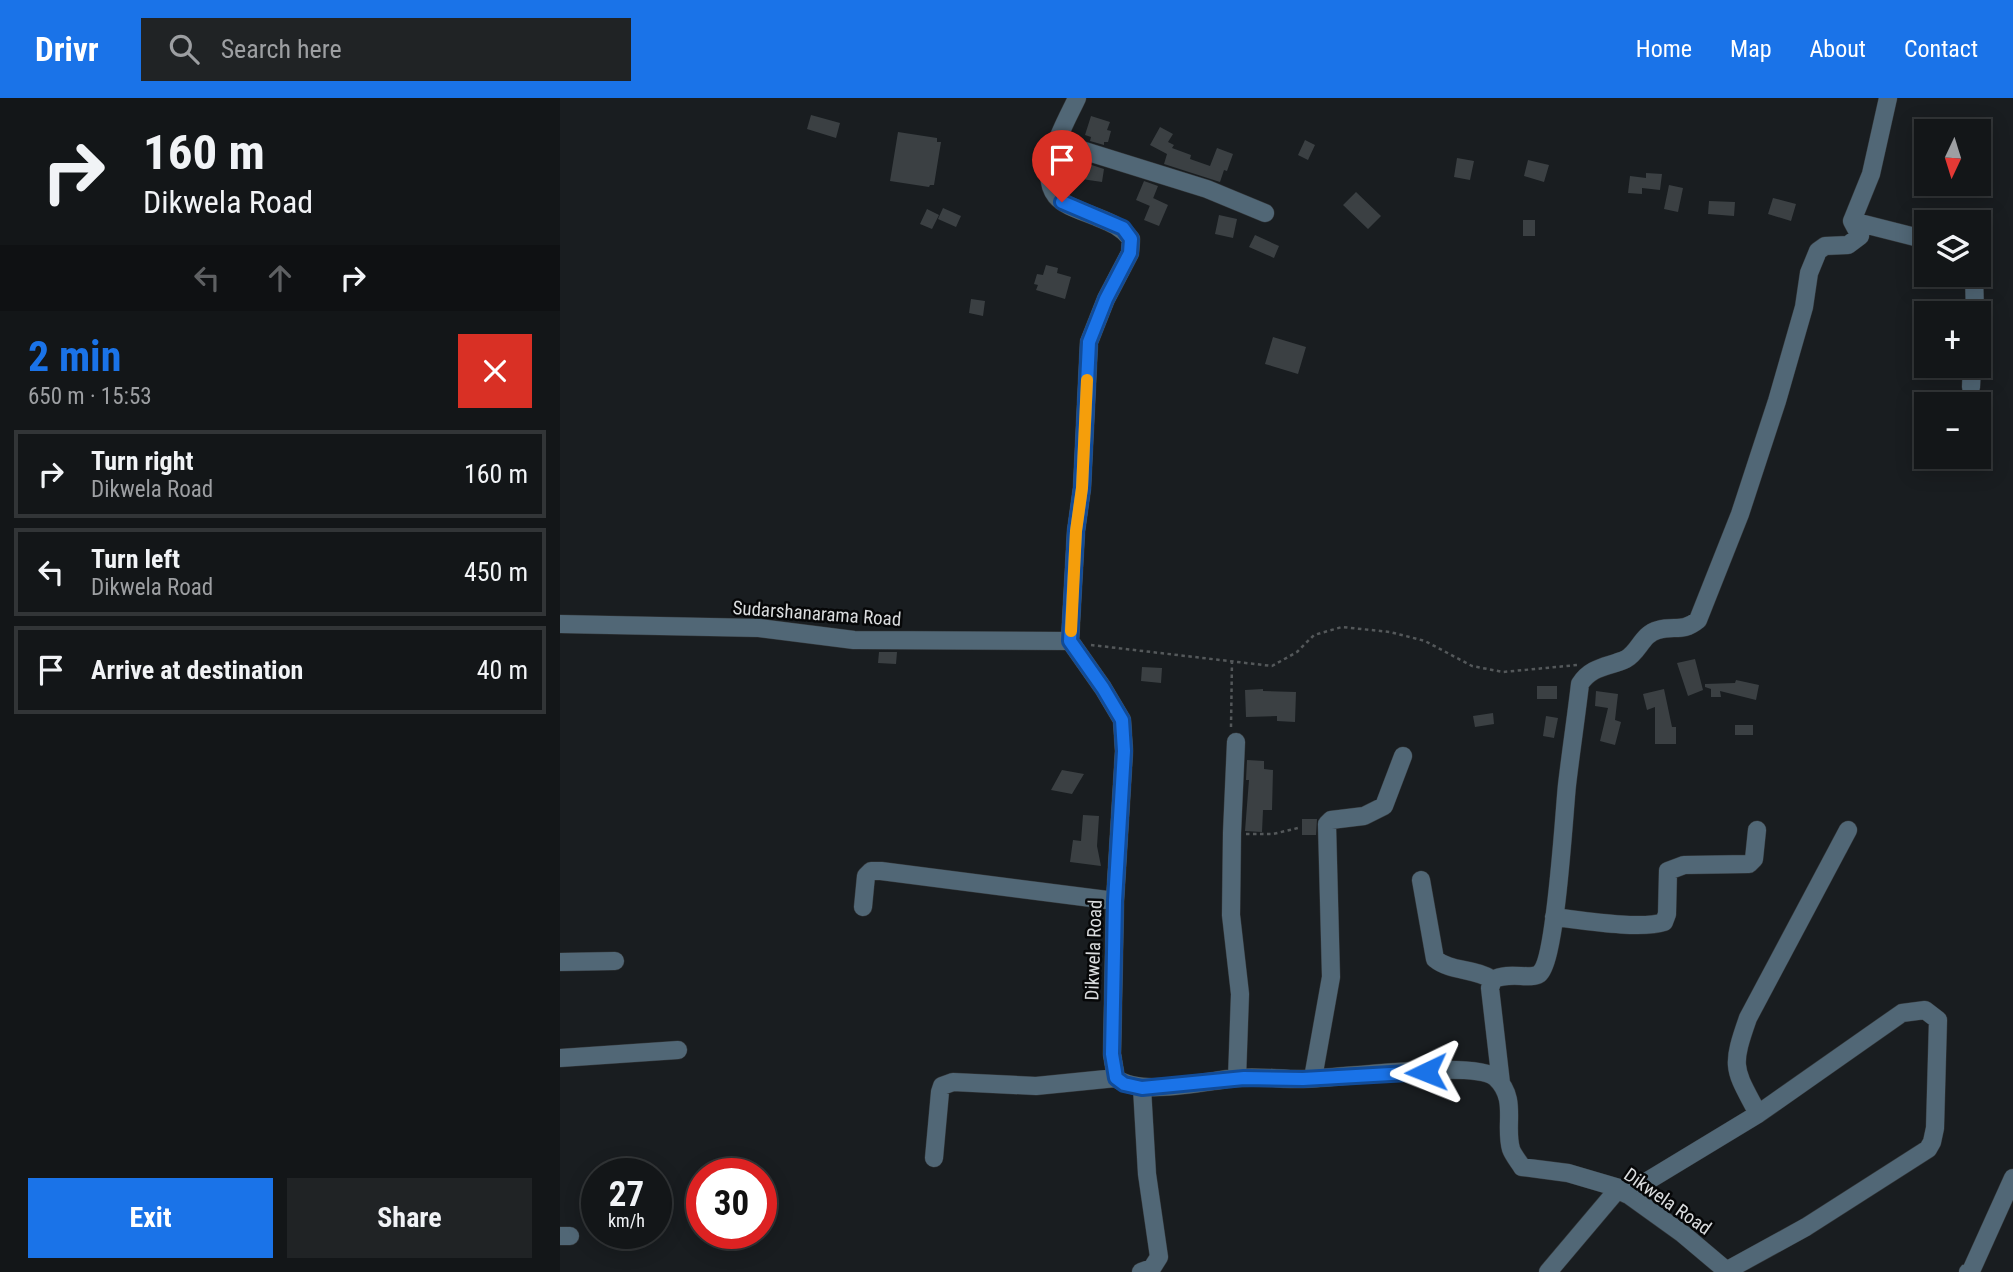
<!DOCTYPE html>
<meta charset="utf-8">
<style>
:root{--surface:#131618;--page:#202325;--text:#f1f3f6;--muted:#9d9fa2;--line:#323537;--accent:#1a73e8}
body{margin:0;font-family:"Roboto Condensed",sans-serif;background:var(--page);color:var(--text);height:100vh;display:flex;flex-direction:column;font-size:26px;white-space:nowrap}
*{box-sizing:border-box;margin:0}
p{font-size:23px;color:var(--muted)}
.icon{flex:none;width:38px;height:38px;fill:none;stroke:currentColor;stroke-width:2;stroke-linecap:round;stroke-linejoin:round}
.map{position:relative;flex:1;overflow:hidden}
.panel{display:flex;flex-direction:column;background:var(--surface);width:560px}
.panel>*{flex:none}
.banner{background:#131618;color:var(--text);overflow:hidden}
.needle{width:46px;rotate:184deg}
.buttons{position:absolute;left:1354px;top:21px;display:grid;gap:14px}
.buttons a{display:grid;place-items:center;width:77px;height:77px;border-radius:0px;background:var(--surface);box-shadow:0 4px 18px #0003,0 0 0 2px var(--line);font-size:35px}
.speed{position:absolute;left:21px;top:1060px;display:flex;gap:14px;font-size:35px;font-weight:700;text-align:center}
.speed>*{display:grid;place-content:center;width:91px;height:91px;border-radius:50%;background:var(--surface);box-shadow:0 4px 18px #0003,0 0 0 2px var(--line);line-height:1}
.speed small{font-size:18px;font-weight:400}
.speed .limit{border:10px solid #d22;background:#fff;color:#111}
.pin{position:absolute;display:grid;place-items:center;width:60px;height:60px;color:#fff;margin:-72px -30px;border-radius:50% 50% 50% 0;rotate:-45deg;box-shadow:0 0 7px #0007}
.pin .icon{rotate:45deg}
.me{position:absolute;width:77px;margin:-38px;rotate:268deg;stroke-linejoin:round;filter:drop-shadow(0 0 5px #0008)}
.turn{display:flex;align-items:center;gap:24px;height:147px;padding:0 28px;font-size:32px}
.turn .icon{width:91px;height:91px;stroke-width:2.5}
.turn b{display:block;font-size:49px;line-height:60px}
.lanes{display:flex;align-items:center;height:66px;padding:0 28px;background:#0003;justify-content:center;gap:35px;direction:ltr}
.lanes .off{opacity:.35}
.round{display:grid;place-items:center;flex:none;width:74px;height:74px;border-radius:0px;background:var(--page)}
.overview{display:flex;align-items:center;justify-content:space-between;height:119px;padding:0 28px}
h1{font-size:42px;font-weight:700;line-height:52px;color:var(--accent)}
.cta{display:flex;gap:14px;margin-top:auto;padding:14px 28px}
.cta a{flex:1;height:80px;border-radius:0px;background:var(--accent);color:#fff;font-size:28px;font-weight:700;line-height:80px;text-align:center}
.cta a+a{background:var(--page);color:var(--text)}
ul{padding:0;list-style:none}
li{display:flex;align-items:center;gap:21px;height:88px;margin:0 14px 10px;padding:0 14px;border:4px solid var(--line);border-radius:0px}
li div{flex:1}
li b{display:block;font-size:26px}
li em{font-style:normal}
header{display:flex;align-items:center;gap:42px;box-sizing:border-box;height:98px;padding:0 35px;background:var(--accent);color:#fff}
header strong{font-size:33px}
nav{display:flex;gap:38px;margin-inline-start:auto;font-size:24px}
.search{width:490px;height:63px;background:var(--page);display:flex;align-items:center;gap:18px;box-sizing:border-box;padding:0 24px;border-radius:0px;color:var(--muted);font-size:26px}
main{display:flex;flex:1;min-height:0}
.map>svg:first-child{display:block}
.building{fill:#3b4043}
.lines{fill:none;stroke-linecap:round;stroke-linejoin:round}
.minor-casing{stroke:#34383b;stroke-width:19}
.path{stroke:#54585a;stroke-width:2.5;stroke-dasharray:3.5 3.5;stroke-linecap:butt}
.minor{stroke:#516776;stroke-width:18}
.route-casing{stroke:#114b97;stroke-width:18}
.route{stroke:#1a73e8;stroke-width:12}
.slow{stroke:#f59e0b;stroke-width:12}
.labels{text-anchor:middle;stroke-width:5;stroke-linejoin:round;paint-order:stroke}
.street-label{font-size:19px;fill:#dadcde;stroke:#060708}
</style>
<header>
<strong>Drivr</strong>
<div class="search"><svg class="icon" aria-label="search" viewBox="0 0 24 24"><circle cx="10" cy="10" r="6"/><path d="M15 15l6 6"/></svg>Search here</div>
<nav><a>Home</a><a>Map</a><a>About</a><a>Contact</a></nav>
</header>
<main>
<section class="panel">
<div class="banner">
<div class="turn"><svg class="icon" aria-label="right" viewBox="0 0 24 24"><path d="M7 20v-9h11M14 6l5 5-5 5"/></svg><div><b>160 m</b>Dikwela Road</div></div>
<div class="lanes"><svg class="icon off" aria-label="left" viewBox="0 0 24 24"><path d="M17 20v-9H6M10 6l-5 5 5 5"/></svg><svg class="icon off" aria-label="ahead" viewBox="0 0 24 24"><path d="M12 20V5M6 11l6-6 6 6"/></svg><svg class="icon" aria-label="right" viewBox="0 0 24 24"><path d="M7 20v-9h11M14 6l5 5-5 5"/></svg></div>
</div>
<div class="overview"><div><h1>2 min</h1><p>650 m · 15:53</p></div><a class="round" style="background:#d93025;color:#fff"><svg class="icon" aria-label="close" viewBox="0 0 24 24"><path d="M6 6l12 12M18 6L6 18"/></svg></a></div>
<ul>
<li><svg class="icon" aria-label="right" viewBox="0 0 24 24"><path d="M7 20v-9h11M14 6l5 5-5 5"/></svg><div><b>Turn right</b><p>Dikwela Road</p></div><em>160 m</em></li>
<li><svg class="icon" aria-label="left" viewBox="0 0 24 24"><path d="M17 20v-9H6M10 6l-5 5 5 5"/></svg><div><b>Turn left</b><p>Dikwela Road</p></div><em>450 m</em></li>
<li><svg class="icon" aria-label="arrive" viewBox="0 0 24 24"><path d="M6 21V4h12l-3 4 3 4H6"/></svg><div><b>Arrive at destination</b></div><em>40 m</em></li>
</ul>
<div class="cta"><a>Exit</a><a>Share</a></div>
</section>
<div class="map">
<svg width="1453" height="1174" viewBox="0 0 1453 1174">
<rect width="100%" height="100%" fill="#191d20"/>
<path class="building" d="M251,17L280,25L276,40L247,31Z
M531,18L550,24L547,32L551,33L548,44H544V47L530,43L531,39L525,37Z
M600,29L613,36L608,44L614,47L612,50L631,57L630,61L650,68L657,50L673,56L667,73L664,72L660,84L604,66L607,56L590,47Z
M338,34L377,40V44H381L374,87H370L369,89L330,83Z
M745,42L755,47L748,62L738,57Z
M510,60L544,71L542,84L508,79Z
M897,60L914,63L910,82L894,79Z
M968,62L989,67L984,84L964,78Z
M1086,75L1102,76L1100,92L1082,90V96L1068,95L1070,78L1086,80Z
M584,83L598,88L590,108L576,102Z
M1109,87L1123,90L1118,114L1104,111Z
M796,94L821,118L808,131L783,107Z
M593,100L608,107L599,128L584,122Z
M1213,100L1236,106L1231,123L1208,116Z
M1149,103L1175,104L1174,118L1148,116Z
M383,110L401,118L396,129L378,121Z
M367,111L379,117L372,131L360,126Z
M659,117L677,121L673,140L655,136Z
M963,122H975V138H963Z
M695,137L719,148L714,160L689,149Z
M486,167L498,170L497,175L511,179L505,201L476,192L478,187L474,186L477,176L483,177Z
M411,201L425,203L423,218L409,215Z
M713,239L746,249L738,276L705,266Z
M319,554H337L336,566L318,565Z
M1135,561L1143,592L1128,598L1117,565Z
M582,569L602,570L601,585L581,583Z
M1176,582L1199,587L1196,602L1160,593L1161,599H1151V591L1145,589V586L1175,585Z
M977,588H997V601H977Z
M703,591V593L736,594L735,624L717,623V618L686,619L685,592Z
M1104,591L1112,629H1116V646H1095V609L1087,612L1083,596Z
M1036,593L1058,596L1055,622L1061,624L1055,647L1040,643L1048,610L1035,608Z
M933,615L934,626L915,629L913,618Z
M986,618L998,620L994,640L983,638Z
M1175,627H1193V637H1175Z
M687,662L704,663V671L713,672L712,712H703L702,734L685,733L689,682H686Z
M502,672L524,676L512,696L491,692Z
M523,717L539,718L537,748L541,768L510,764L513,742L521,743Z
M742,721H757L756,737H742Z"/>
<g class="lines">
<g class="minor-casing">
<path id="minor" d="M517,0C506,24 476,73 496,98C504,108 522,113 534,118C549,124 561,128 571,141L570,155L546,201L529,244L522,390L516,433L510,543L543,590L562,622L564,653L555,803L552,956L556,980C579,999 646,983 676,980C698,978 719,981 741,981C774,981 916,961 936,980C958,1001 944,1027 951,1051C953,1057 959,1064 962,1069L1008,1075L1059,1090L1123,1136L1168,1174
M496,44L647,91L705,115
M1292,123L1367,142
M1414,177L1415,215
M1411,289L1412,268
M0,526L199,530L294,542L510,543
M676,644L672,735L671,817L680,896L677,980
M861,782L875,861C891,874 915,870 933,882
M303,809L306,778L311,773H321L555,803
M994,819C1021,822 1080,832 1104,824L1107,816L1108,773L1124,767L1189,766L1194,761L1197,732
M0,864L55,863
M0,960L118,952
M753,980L771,879L767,726L771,722L804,718L824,708L843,658
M941,985L930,890L933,882C948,873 970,882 979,876C996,863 1004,715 1007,687C1011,653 1016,620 1020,586C1031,568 1049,569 1066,561C1079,554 1082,536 1098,532C1115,527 1122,535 1138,522L1180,416L1217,303L1244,209L1249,175L1258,153L1265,148L1288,147L1300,138L1292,123L1311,76L1328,0
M1198,1016C1174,970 1170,971 1188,920L1288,732
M374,1060L380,994L382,988L393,984L476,988L556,980
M1066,1096L1198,1016L1342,915L1365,912L1378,922L1375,1030L1372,1044L1368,1051L1246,1129L1166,1173
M0,1138H10
M581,1174L592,1170L599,1159L587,1076L582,990
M988,1174L1059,1090
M1408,1174L1411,1173L1453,1080"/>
</g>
<path class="path" d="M531,547L712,568L737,554L754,537L782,529L830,534L865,543L912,568L943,574L1017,567
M671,629L672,562
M686,736H713L738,730"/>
<use href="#minor" class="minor"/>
</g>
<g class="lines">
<g class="route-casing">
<path id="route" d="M502,104L563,130L571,141L570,155L546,201L529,244L522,390L516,433L510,543L543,590L562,622L564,653L555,803L552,956L556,980L564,986L582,990L684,980L743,981L866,974"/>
</g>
<use href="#route" class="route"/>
<path class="slow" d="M511,533L516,433L522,390L527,282"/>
</g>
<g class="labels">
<g class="street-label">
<text transform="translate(257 515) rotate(4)" y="7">Sudarshanarama Road</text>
<text transform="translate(533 852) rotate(-88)" y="7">Dikwela Road</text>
<text transform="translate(1108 1103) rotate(35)" y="7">Dikwela Road</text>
</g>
</g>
</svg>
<div class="buttons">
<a><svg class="needle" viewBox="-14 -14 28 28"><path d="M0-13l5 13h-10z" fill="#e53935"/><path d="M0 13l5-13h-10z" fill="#9d9fa2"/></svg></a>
<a><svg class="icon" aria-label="layers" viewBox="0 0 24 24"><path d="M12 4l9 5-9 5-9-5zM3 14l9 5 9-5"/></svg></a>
<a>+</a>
<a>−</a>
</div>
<div class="speed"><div>27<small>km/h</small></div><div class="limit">30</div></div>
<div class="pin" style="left:502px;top:104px;background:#d93025"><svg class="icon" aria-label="arrive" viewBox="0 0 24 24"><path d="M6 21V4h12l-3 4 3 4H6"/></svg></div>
<svg class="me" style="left:866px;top:974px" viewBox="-20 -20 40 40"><path d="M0-17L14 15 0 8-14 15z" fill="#1a73e8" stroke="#fff" stroke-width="4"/></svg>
</div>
</main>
